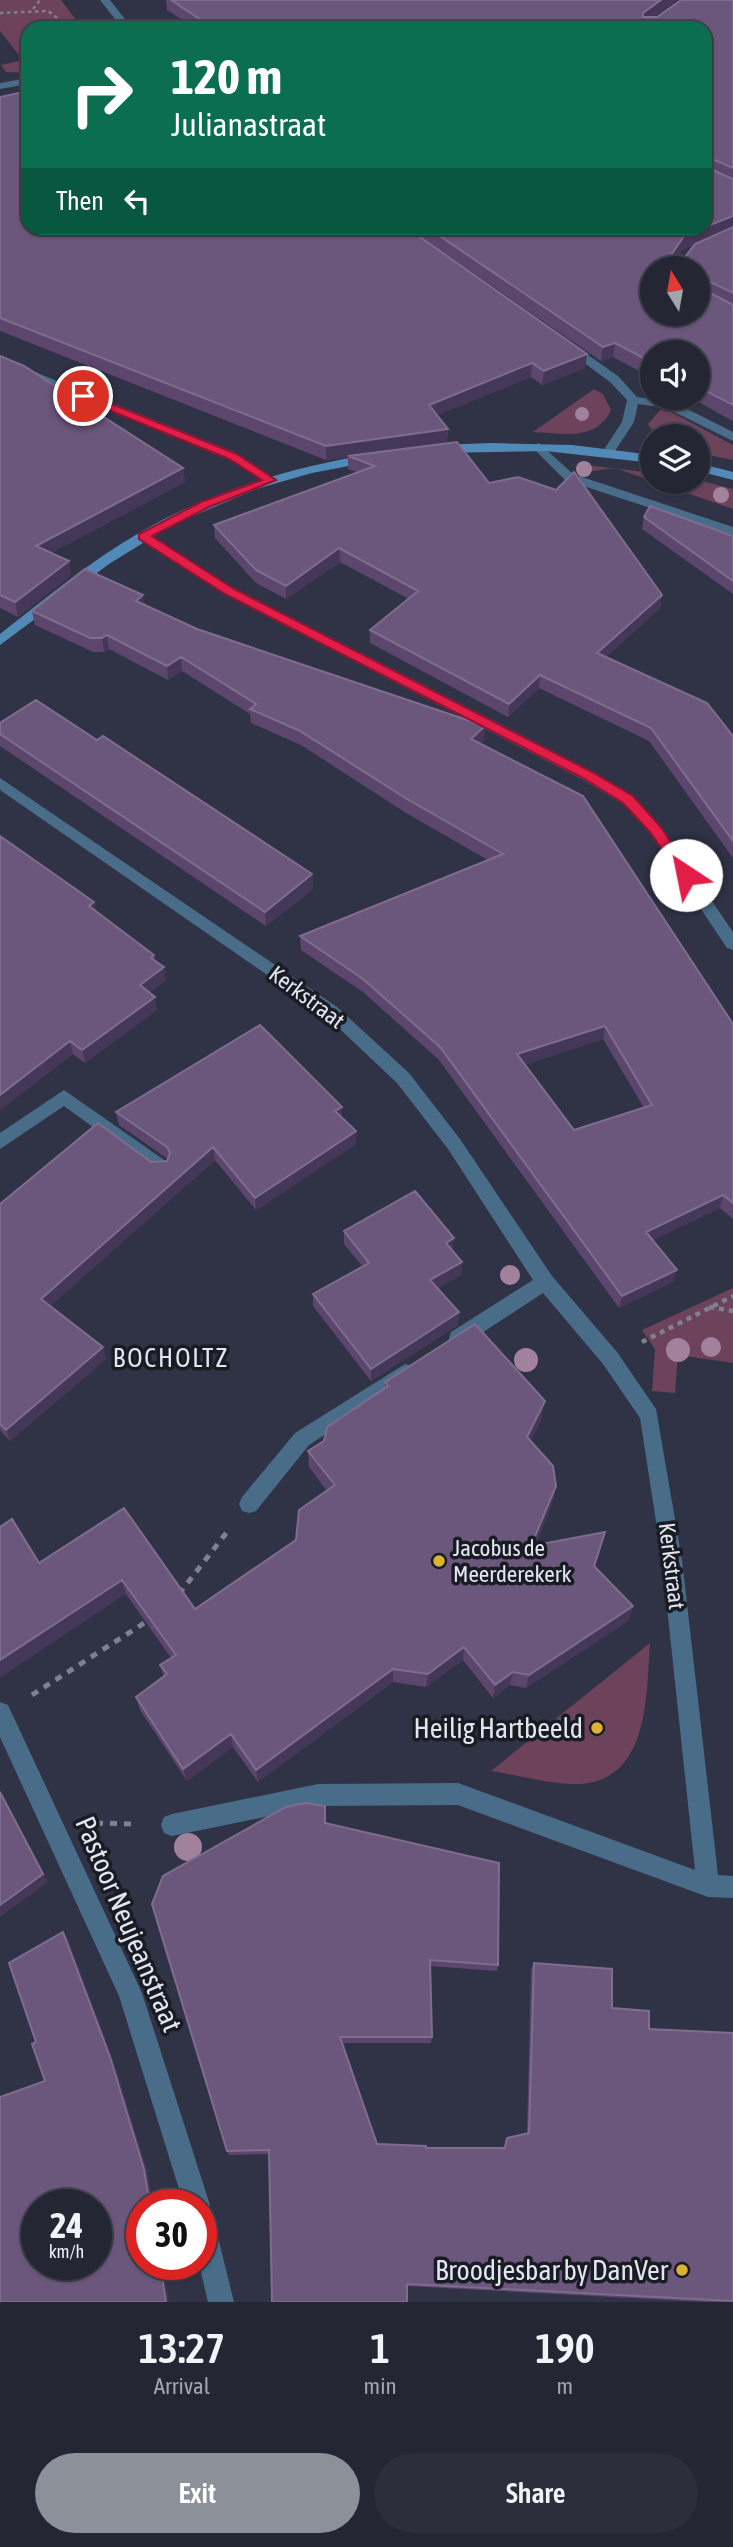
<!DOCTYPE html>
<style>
:root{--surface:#242634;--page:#2c2e3c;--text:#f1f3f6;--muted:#a3a5ac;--line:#41434f;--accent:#8c9099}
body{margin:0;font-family:"Asap Condensed",sans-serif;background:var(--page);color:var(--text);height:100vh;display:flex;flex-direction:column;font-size:26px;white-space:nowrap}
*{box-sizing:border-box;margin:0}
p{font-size:23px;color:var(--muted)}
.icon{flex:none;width:38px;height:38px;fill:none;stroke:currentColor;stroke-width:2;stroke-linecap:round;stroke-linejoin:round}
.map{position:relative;height:2302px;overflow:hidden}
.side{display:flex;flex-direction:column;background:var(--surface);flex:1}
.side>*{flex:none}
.guide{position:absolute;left:21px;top:21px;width:691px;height:214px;border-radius:21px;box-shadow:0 2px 5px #0004,0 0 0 2px var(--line);background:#0b6e4f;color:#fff;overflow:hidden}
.needle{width:46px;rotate:349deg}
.buttons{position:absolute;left:640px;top:256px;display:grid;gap:14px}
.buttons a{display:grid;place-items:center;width:70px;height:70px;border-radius:50%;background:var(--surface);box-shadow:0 2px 5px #0004,0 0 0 2px var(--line);font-size:35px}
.speed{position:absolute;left:21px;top:2189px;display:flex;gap:14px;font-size:35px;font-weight:700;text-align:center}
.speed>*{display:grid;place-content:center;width:91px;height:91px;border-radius:50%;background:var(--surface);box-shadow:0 2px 5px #0004,0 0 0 2px var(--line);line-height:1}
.speed small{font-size:18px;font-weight:400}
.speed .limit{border:10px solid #d22;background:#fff;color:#111}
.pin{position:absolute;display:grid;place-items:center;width:60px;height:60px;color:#fff;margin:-30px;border:4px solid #fff;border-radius:50%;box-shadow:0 2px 7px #0007}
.me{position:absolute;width:77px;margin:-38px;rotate:326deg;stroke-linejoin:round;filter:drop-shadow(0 0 5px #0008)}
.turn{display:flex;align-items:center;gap:24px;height:147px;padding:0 35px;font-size:32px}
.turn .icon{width:91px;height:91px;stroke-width:2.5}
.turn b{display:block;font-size:49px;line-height:60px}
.then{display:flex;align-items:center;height:66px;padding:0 35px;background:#0003;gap:14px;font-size:26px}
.eta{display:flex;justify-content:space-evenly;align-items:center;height:119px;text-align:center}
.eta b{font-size:42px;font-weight:600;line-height:49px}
.action{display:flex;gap:14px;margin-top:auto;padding:14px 35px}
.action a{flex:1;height:80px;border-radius:42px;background:var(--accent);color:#fff;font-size:28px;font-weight:600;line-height:80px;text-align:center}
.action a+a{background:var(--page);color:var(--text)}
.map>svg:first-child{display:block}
.green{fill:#6c435a}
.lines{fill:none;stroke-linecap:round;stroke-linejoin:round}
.path-far2{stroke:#7f8191;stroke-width:2.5;stroke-dasharray:3.5 3.5;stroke-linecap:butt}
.path-far1{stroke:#7f8191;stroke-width:4.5;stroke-dasharray:5 5;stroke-linecap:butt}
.path{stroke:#7f8191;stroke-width:5;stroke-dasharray:7 7;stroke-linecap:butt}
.lane{fill:#496c88;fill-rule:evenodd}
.street{fill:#496c88;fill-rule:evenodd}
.secondary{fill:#518ab6;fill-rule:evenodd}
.tree{fill:#a2819c}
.wall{fill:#5d466d;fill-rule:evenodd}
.shaded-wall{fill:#453757}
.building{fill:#6b577b;stroke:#7e6d8e;stroke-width:2;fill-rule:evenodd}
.route{fill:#e11d48;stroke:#92132f;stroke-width:2}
.poi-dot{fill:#ddb133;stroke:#1a1c24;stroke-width:2.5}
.labels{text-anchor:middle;stroke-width:7;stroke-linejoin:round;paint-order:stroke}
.street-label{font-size:23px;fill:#e3e5f1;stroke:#1a1c24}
.poi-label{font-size:23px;fill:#e3e5f1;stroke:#1a1c24;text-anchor:start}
.quarter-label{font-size:26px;letter-spacing:2px;fill:#e3e5f1;stroke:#1a1c24}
.near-poi-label{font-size:28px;fill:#e3e5f1;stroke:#1a1c24;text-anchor:end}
.near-street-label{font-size:28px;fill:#e3e5f1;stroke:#1a1c24}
</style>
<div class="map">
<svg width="733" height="2302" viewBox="0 0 733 2302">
<rect width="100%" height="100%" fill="#303346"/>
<path class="green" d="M0,0H61L82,28H28V73L6,72L1,65L23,60L0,31Z
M594,389L603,394L611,410C596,442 562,433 533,432Z
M660,410L671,412L733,445V460L698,453V436H656L648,424Z
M586,465L653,473V481L698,480L733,489V509L615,468L580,473L579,467Z
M733,1288V1363L678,1355L675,1393L652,1391L655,1349L642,1330Z
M650,1643C646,1697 650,1787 571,1784C545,1783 517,1775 491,1771Z"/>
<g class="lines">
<path class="path-far2" d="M33,9L40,0
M0,13L48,11L71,28"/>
<path class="path-far1" d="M709,1307L733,1311
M642,1342L733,1296"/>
<path class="path" d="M179,1594L227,1532
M32,1695L149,1620
M96,1823L136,1824"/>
<path class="lane" d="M64,1090L167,1162L170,1167L167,1172H155L64,1106L0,1149V1133Z"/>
<path class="street" d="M100,0H110L132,28H122Z
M28,78V84L0,89V83Z
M563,343H571L618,376L637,397L673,402L733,432V441L666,408L638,404L634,422L615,451L605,454L603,451L622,422L627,400L610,382L563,347Z
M0,358L237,453L277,480L267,483L229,459L0,366Z
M539,443L573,474L733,527V535L565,480L535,450L533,447Z
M143,532L234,588L592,771L633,796L660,825L733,932V950L727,948L650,833L623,804L582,779L224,594L138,539L137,536Z
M0,778L337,1007L409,1073L460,1139L552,1276L617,1352L656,1409L682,1560L718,1875L733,1876V1898L708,1897L458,1805L318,1806L172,1836L164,1833L161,1825L164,1817L172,1814L318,1784L458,1783L695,1870L662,1560L640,1418L603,1364L543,1293L465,1344L458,1346L451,1344L449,1338L451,1332L533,1280L448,1149L397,1083L325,1015L0,790Z
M405,1364L412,1366L415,1372L412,1378L309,1445L256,1511L249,1513L242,1511L239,1504L242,1497L295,1433Z
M0,1702L8,1705L142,1993L210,2205L207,2211L214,2221L234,2302H208L199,2264H201V2205H184L119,1996L0,1737Z"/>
<path class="secondary" d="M491,443L572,445L653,455V463L545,451L437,453L431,449L437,445Z
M371,454L375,455V461L312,473L256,489L172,525L109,564L0,645V634C45,599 89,562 139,533C211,491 289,468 371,454Z
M698,463L733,472V480L698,471Z"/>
</g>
<g class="tree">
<circle cx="582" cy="414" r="7"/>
<circle cx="584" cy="469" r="8"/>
<circle cx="721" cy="495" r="8"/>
<circle cx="510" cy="1275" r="10"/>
<circle cx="711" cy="1347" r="10"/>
<circle cx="678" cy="1350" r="12"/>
<circle cx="526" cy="1360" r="12"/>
<circle cx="188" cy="1847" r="14"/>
</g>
<path class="wall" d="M166,0H677L653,17H657L733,0V421L689,397H698V352H653V378L613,357L601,361L408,228H705V28H195L167,10ZM695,244L685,257L678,256L682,250Z
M0,97L587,354L585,368L542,385L531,377L437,415L448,429L447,443L489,483L662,595L660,608L606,657L733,736V858L649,741L539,688L508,717L370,643V630L409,599L340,562L286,599L256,583L215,538L214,525L357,472L348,469V457L326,460L0,331Z
M0,356L183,468L185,482L51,553L69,561L71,575L18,617L0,608Z
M644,517L733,536V594L642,529Z
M145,605L197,629L484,740L480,743L733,1024V1219L720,1208L653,1240L673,1282L619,1308L439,1060L363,992L301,950L300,936L488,860L406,813L301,745L251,723L250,714L182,671L168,680L109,649L104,652H93L35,625L32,611ZM603,1039L644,1108L574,1130L524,1065Z
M0,723L97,740L312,874L313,889L266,926L0,746Z
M94,902L96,911L154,955L155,960L166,980L149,993L157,1010L85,1063L73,1054L0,1110Z
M116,1112L342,1117L356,1131V1144L256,1210L215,1160L50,1306L106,1359L10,1441L0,1430V1204L151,1162L167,1161L168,1159L119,1125Z
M344,1231L461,1275L438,1288L459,1312L458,1325L371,1381L313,1306V1294L362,1266L344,1244Z
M385,1382L542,1418L531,1440L556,1486L553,1501L535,1546L601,1548L595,1567L633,1606L628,1621L526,1688L510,1685L493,1698L463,1660L426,1687L393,1682L258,1782L233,1747L187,1781L140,1710L136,1697L164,1677L160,1665L171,1658L126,1594L39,1563L124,1508L195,1609L296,1540L327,1491L309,1467L308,1451L324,1441L385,1388Z
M325,1806V1823L498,1965L497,1971L430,1966L432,2037L431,2043H342L377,2144L426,2148H503L507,2138L527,2134L531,1969L534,1963L649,2029L733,2033V2302H705L407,2286L269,2154L229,2155L227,2151Z"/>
<path class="shaded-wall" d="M661,0H677L641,26L643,13Z
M733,216V229L682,250L669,268L671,255L684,236Z
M615,343L613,357L601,361L603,347Z
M587,354L585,368L542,385L544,371Z
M532,363L531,377L428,419L429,405Z
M448,429L447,443L348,456V457L326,460V446Z
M183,468L185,482L38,560L36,546Z
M339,548L340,562L286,599V586Z
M69,561L71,575L18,617L15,602Z
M143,595L145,609L136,601Z
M662,595L660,608L595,667L597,653Z
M107,635L109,649L104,652L102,638Z
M181,657L182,671L168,680L167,666Z
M540,675L539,688L508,717L509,704Z
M485,726L484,740L470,753L471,739Z
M312,874L313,889L266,926L265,912Z
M94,902L97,915L89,906Z
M164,967L166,980L142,998L140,985Z
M155,997L157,1010L85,1063L82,1050Z
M605,1026L603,1039L515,1068L517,1054Z
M70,1041L73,1054L0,1110V1095Z
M342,1107V1120L335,1111Z
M356,1131V1144L256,1210L255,1198Z
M213,1147L215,1160L45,1311L41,1299Z
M723,1195L720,1208L643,1245L646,1232Z
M454,1238L453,1251L446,1243Z
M462,1262L461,1275L430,1293V1280Z
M677,1270L673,1282L619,1308L622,1296Z
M459,1312L458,1325L371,1381V1369Z
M103,1347L106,1359L10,1441L6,1430Z
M545,1401L542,1418L524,1453L527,1437Z
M556,1486L553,1501L528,1561L531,1546Z
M122,1580L126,1594L0,1678V1660Z
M633,1606L628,1621L526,1688L529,1675Z
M464,1647L463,1660L426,1687L428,1674Z
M393,1669V1682L258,1782L256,1770Z
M513,1672L510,1685L493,1698L495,1685Z
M231,1734L233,1747L187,1781L183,1769Z
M0,1791L48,1882L0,1917Z
M63,1932L68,1939L114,2062L148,2173L153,2205H150Z
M160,2264H163L169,2302H166Z"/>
<path class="building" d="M171,0H661L643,13V17H657L681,0H733V168L705,156V28H213Z
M28,91V228H407L587,354L544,371L532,363L429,405L448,429L326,446L0,318V97Z
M705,159L706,167L733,179V216L705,227Z
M733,227V293L698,276V268H653V313H698V277L699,287L733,305V405L698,387V352H653V363L615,343L603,347L428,228H705L684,236L671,255L685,257L695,244Z
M0,356L24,366L183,468L36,546L69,561L15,602L0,595Z
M457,442L489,483L518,477L556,490L574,472L662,595L597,653L707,703L733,736V841L651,728L540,675L509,704L370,630L418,591L339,548L286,586L256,570L214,525L375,466L348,456Z
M650,506L733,536V581L644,517Z
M85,569L143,595L136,601L197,629L485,726L471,739L583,796L733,1024V1203L723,1195L646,1232L677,1270L622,1296L440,1047L363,979L300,936L503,854L407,799L300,731L250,709L256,704L181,657L167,666L107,635L102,638H90L32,611ZM605,1026L652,1105L574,1130L517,1054Z
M36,700L97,740L103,736L312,874L265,912L0,734V723Z
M0,836L94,902L89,906L154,955L151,958L164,967L140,985L155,997L82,1050L70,1041L0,1095Z
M260,1025L342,1107L335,1111L356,1131L255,1198L213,1147L41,1299L103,1347L6,1430L0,1424V1204L98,1123L151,1162L167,1161L170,1153L167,1147L116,1112Z
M415,1191L454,1238L446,1243L462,1262L430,1280L459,1312L371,1369L313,1294L369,1263L344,1231Z
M475,1324L545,1401L527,1437L553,1466L556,1486L531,1546L605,1532L594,1566L633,1606L529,1675L513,1672L495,1685L464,1647L428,1674L393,1669L256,1770L231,1734L183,1769L136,1697L167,1674L160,1665L176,1655L122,1580L0,1660V1527L12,1519L39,1563L124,1508L195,1609L296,1540L299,1510L335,1485L308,1451L324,1441L327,1427L388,1386L385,1382Z
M0,1792L43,1874L0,1905Z
M305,1803L325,1806V1823L499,1863L498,1965L430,1960L432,2037H340L377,2144L426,2146V2148H505L507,2138L529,2133L534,1963L612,1969V2008L649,2011V2029L733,2033V2301L407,2284V2302H272L269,2150L227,2151L152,1904L163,1876L286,1807Z
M63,1932L110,2057L144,2169L150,2205H142V2264H160L166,2302H0V2097L45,2081L32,2044L36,2042L9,1963ZM37,2205H96V2264H37Z"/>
<path class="route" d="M79,394H87L237,454L276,480L209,507L152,536L234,589L592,772L633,796L660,826L691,872V879H681L651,833L623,803L583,778L225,594L139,539V534L201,502L262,480L229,459L79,398Z"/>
<g class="poi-dot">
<circle cx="439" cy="1561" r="7"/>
<circle cx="597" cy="1728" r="7"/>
<circle cx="682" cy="2270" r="7"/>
</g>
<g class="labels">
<g class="street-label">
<text transform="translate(307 997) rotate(37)" y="8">Kerkstraat</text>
<text transform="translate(672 1566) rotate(83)" y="8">Kerkstraat</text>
</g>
<g class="poi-label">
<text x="453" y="1556">Jacobus de<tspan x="453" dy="26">Meerderekerk</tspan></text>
</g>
<g class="quarter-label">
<text x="171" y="1367">BOCHOLTZ</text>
</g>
<g class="near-poi-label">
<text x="583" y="1738">Heilig Hartbeeld</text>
<text x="668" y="2280">Broodjesbar by DanVer</text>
</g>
<g class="near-street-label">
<text transform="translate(129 1924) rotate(67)" y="10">Pastoor Neujeanstraat</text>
</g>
</g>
</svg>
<div class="buttons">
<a><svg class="needle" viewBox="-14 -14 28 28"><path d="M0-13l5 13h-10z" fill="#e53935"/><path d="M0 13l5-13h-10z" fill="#a3a5ac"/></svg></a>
<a><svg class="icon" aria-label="sound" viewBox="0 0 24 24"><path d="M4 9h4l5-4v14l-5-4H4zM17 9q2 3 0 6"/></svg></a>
<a><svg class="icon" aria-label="layers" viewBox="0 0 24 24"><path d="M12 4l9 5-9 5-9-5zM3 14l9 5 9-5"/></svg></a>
</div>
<div class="speed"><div>24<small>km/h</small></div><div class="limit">30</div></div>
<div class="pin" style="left:83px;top:396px;background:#d93025"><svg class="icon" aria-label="arrive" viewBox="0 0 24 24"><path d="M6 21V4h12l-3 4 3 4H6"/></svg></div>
<svg class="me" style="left:686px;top:875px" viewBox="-20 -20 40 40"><circle r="19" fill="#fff"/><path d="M0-13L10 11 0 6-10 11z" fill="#e11d48"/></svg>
<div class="guide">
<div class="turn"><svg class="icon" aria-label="right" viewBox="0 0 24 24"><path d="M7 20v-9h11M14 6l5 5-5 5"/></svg><div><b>120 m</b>Julianastraat</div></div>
<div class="then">Then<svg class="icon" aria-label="left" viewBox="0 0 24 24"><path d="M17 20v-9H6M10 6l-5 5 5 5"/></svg></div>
</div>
</div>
<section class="side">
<div class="eta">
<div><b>13:27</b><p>Arrival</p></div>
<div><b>1</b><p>min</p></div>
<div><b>190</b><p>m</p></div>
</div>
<div class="action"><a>Exit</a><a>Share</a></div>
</section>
